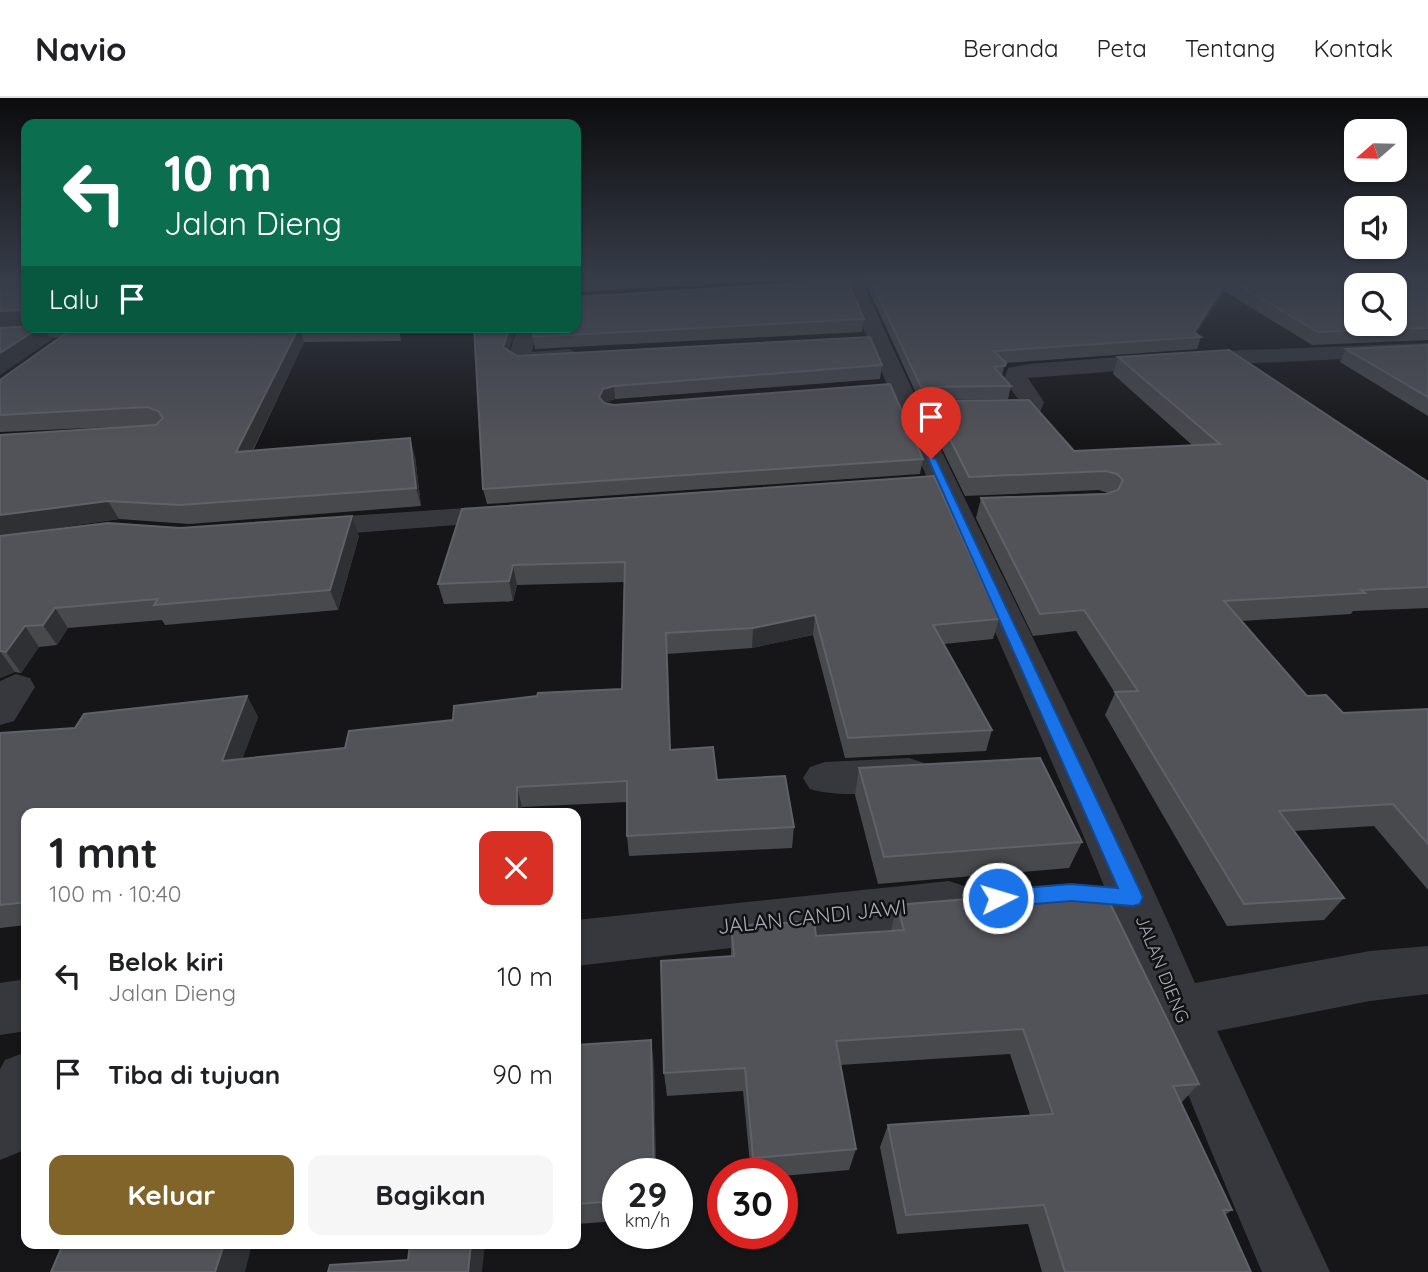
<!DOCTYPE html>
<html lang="id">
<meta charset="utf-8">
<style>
:root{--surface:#fff;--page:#f6f6f6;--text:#202124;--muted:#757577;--line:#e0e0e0;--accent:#816429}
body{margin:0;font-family:Quicksand,sans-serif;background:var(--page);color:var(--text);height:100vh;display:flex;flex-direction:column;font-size:26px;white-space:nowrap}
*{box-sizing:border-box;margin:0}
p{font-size:23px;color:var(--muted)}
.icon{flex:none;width:38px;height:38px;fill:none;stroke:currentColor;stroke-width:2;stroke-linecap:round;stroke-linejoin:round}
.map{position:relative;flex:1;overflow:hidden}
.side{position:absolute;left:21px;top:710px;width:560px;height:441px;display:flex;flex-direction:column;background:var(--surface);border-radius:14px;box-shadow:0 2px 5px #0004}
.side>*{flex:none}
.top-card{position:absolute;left:21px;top:21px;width:560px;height:214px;border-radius:14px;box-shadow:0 2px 5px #0004;background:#0b6e4f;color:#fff;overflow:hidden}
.needle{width:46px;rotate:250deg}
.tools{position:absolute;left:1344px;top:21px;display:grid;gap:14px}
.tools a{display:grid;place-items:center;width:63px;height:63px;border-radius:14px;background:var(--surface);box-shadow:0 2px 5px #0004;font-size:35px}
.speed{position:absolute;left:602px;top:1060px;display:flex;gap:14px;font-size:35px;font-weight:700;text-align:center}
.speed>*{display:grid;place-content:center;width:91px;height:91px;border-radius:50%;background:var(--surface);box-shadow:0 2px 5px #0004;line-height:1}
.speed small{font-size:18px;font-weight:400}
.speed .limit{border:10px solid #d22;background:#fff;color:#111}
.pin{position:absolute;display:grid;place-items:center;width:60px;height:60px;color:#fff;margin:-72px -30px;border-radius:50% 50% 50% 0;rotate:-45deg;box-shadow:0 0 7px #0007}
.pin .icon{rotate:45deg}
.me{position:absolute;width:77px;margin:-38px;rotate:85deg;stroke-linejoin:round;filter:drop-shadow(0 0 5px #0008)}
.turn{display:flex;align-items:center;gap:24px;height:147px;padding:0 28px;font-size:32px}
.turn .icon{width:91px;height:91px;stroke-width:2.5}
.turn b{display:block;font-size:49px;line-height:60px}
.then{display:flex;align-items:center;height:66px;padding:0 28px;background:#0003;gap:14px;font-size:26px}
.round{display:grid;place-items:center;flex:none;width:74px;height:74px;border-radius:14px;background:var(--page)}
.summary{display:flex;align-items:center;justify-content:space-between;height:119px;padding:0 28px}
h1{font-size:42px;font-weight:800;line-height:52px}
.primary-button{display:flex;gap:14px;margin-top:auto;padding:14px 28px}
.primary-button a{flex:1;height:80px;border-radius:14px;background:var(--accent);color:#fff;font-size:28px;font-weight:800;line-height:80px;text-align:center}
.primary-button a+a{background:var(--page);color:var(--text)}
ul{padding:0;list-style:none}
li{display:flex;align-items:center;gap:21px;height:98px;padding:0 28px}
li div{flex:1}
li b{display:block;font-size:26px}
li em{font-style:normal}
header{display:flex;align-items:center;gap:42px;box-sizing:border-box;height:98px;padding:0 35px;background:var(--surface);border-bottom:2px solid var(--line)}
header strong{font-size:33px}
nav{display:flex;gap:38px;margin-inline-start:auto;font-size:24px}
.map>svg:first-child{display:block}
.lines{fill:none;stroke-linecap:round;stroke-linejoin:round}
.street{fill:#37383d;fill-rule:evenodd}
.secondary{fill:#45474d;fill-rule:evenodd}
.wall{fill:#47494d}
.shaded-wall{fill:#2f3033}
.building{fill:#525359;stroke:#5f6168;stroke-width:2;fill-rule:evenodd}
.route{fill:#1a73e8;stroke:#114b97;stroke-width:2}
.labels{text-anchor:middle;stroke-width:5;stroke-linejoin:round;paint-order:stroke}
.street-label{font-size:18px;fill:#a8adb9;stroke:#111113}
.near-street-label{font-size:21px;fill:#a8adb9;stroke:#111113}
</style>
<header>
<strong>Navio</strong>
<nav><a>Beranda</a><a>Peta</a><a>Tentang</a><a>Kontak</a></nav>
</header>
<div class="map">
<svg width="1428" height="1174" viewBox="0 0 1428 1174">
<rect width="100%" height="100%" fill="#161618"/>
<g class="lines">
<path class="street" d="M848,181H859L863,185C969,420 1092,648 1195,885L1370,853L1428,848V896L1370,903L1217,933L1330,1174H1262C1209,1050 1159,925 1109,800C1025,593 928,392 845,185Z
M517,229H537L532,254L570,251L581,258L570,265L511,266L508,261Z
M1428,245V257L1171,269L1028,280L1044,304L1040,314L984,319L975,317L972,312L975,307L1019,302L1004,282L1008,270L1028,266L1171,255Z
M510,407L521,410L525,416L521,422L302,439L291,436L287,430L291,424L302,421Z
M16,576L30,580L35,589L14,623L0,627V583Z
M909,660L924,665L931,676L924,687C895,696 838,700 810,691L803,680L810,669L825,664Z
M949,783L967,789L974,804L967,819L949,825L576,868V822Z
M26,881V933L0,937V885Z
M26,954V1044L22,1053L0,1062V971L5,962Z"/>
<path class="secondary" d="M837,181H926L917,186L794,194L785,189L794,184Z
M26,229H135L125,235L0,243V231Z"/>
</g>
<path class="wall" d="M0,181H26V226L0,229Z
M576,181H791L576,194Z
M870,181H1428V242L1312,247L1224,193L1196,235L1201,239L1197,251L1005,265L1002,278L1011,288L1008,301L919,302L869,192Z
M864,221L862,234L535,251L533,239Z
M75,229H399L401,243L304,244L253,353L415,358L421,408L189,426L119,421L0,438L156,327L0,334V282Z
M1428,247V318L1340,264L1346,251Z
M509,252L517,258L882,267L880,281L615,301L604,305L923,361L920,376L487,406L483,391Z
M1118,259L1428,384V510L1353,513L1351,516L1241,523L1307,598L1343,615L1428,611V792L1374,728L1294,733L1344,800L1324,822L1227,828L1105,617L1115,595L1076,533L1033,538L976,420L981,400L1108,395L1099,392L965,398L928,322L931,303L1074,353L1192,347L1113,276Z
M462,411L999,521L993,541L944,546L992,632L986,653L845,660L813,537L752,550L667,556L670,652L717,682L794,729L792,750L629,758L627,738V704L522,709V716H26V827L0,830V635L75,630L247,598L258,619L242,661L345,650L453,622L622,591L624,484L517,487L513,503L444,506L438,486Z
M180,430L359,438L338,512L165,527L162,522L68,530L57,547L39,549L21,575L15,574L0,580V438Z
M859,670L1082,744L1069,770L878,786L855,697Z
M897,807L1199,986L1181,1005L1232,1112L1225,1117L1251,1174H1042L1028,1126L897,1136L880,1049L888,1027L1030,1017L1010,956L840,967L856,1051L849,1072L782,1078V1076H751L743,993L667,998L664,975L731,858V828L816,838L891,833Z
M576,947L654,966L656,1076H618V1123L576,1126Z"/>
<path class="shaded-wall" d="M1228,181L1224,193L1193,239L1194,234Z
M18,212L26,226L0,229V213Z
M40,229H44L51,242L0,277V255Z
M299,229L304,244L243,372L236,354Z
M510,229H516L506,262L503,249Z
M614,288L615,301L604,305L599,299L603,291Z
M410,340L415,358L421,408L416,390Z
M108,403L119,421L0,438V417Z
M352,418L359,438L338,512L330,492Z
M513,467L517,487L513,503L509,483Z
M55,510L68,530L57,547L43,527Z
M815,517L813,537L752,550L753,530Z
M25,528L39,549L21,575L6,554Z
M0,553L15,574L0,580Z
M247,598L258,619L234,684L222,663Z
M517,689L522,709V716H517Z
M651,942L654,966L656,1076H654Z
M224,1146H252L245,1174H215Z
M471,1146H485L482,1174H468Z"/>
<path class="building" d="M0,181H26V212L0,213Z
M870,181H1428V230L1318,234L1228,181L1194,234L1201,239L994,253L1006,265L1005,268L994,269L1011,288L921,289ZM1356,187H1395V226H1356Z
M847,182L864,221L533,239L535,229H576V199Z
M26,228V229H40L0,255V230Z
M75,229H299L236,354L410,340L416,390L180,407L108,403L0,417V337L156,327L163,320L158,313L147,309L0,317V282Z
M474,229H510L503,249L517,258L870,239L882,267L614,288L603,291L599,299L604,305L614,307L890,286L923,361L483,391Z
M1428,247V299L1346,251Z
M1229,252L1428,384V489L1361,492L1365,495L1224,503L1307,598L1326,597L1343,615L1428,611V746L1393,706L1279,713L1344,800L1244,806L1115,594L1138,593L1084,512L1040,516L981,400L1106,396L1118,392L1123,382L1117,376L1106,373L969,379L931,303L1029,302L1074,353L1220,346L1118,259Z
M934,378L999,521L933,527L992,632L848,640L815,517L753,530L666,535L670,652L713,649L717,682L785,678L794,729L627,738V683L517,689V716H26V804L0,807V635L75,630L84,616L247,598L222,663L345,650L349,633L453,622L454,608L537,598L538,595L622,591L625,464L513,467L509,483L438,486L462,411Z
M352,418L330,492L154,507L158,501L55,510L43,527L25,528L6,554L0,553V438L108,425L180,430Z
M1040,660L1082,744L884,759L859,670Z
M1085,791L1104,793L1199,986L1173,988L1232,1112H1223L1251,1174H1065L1044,1107L906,1117L888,1027L1053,1016L1023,931L836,943L856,1051L753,1060L745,970L664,975L661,863L734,858L731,828L814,823L816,838L904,832L897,807Z
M651,942L654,1076H618V1103L576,1106V947Z
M63,1146H224L215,1174H51Z
M410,1146H471L468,1174H328L330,1167L408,1162Z"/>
<linearGradient id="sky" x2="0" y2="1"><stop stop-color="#0c0c0d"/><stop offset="0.52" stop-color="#363c48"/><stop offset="1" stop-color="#363c48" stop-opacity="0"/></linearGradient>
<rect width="1428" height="345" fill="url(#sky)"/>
<path class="route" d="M927,358L936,361L1143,799L1140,806L1133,808L1071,803L998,809L991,807L988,800L991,794L998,792L1071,786L1118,790Z"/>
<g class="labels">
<g class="street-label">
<text transform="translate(1162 871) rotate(68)" y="6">JALAN DIENG</text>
</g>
<g class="near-street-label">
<text transform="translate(812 819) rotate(-6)" y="7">JALAN CANDI JAWI</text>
</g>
</g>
</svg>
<div class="tools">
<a><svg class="needle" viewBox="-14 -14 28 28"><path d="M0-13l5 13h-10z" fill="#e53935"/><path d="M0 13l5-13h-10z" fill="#757577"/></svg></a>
<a><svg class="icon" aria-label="sound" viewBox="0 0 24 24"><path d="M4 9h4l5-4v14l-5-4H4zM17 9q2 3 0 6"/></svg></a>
<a><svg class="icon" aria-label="search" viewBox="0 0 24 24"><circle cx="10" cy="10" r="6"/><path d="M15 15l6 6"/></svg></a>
</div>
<div class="speed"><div>29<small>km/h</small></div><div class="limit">30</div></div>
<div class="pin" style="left:931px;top:361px;background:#d93025"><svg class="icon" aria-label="arrive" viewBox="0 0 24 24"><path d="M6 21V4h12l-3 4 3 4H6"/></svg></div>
<svg class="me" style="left:998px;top:800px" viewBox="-20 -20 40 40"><circle r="17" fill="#1a73e8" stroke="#fff" stroke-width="3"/><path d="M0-11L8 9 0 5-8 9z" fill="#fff"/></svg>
<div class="top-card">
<div class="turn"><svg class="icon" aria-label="left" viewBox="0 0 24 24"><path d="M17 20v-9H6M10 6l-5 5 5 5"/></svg><div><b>10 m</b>Jalan Dieng</div></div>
<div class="then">Lalu<svg class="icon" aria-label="arrive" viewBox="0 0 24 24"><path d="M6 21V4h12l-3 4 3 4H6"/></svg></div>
</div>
<section class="side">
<div class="summary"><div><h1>1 mnt</h1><p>100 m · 10:40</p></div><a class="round" style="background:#d93025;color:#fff"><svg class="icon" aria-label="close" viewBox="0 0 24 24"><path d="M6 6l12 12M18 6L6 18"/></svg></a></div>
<ul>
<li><svg class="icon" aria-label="left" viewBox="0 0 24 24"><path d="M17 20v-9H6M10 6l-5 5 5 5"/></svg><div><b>Belok kiri</b><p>Jalan Dieng</p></div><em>10 m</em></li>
<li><svg class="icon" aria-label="arrive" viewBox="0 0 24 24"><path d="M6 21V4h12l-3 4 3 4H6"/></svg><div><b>Tiba di tujuan</b></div><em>90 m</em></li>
</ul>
<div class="primary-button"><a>Keluar</a><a>Bagikan</a></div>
</section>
</div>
